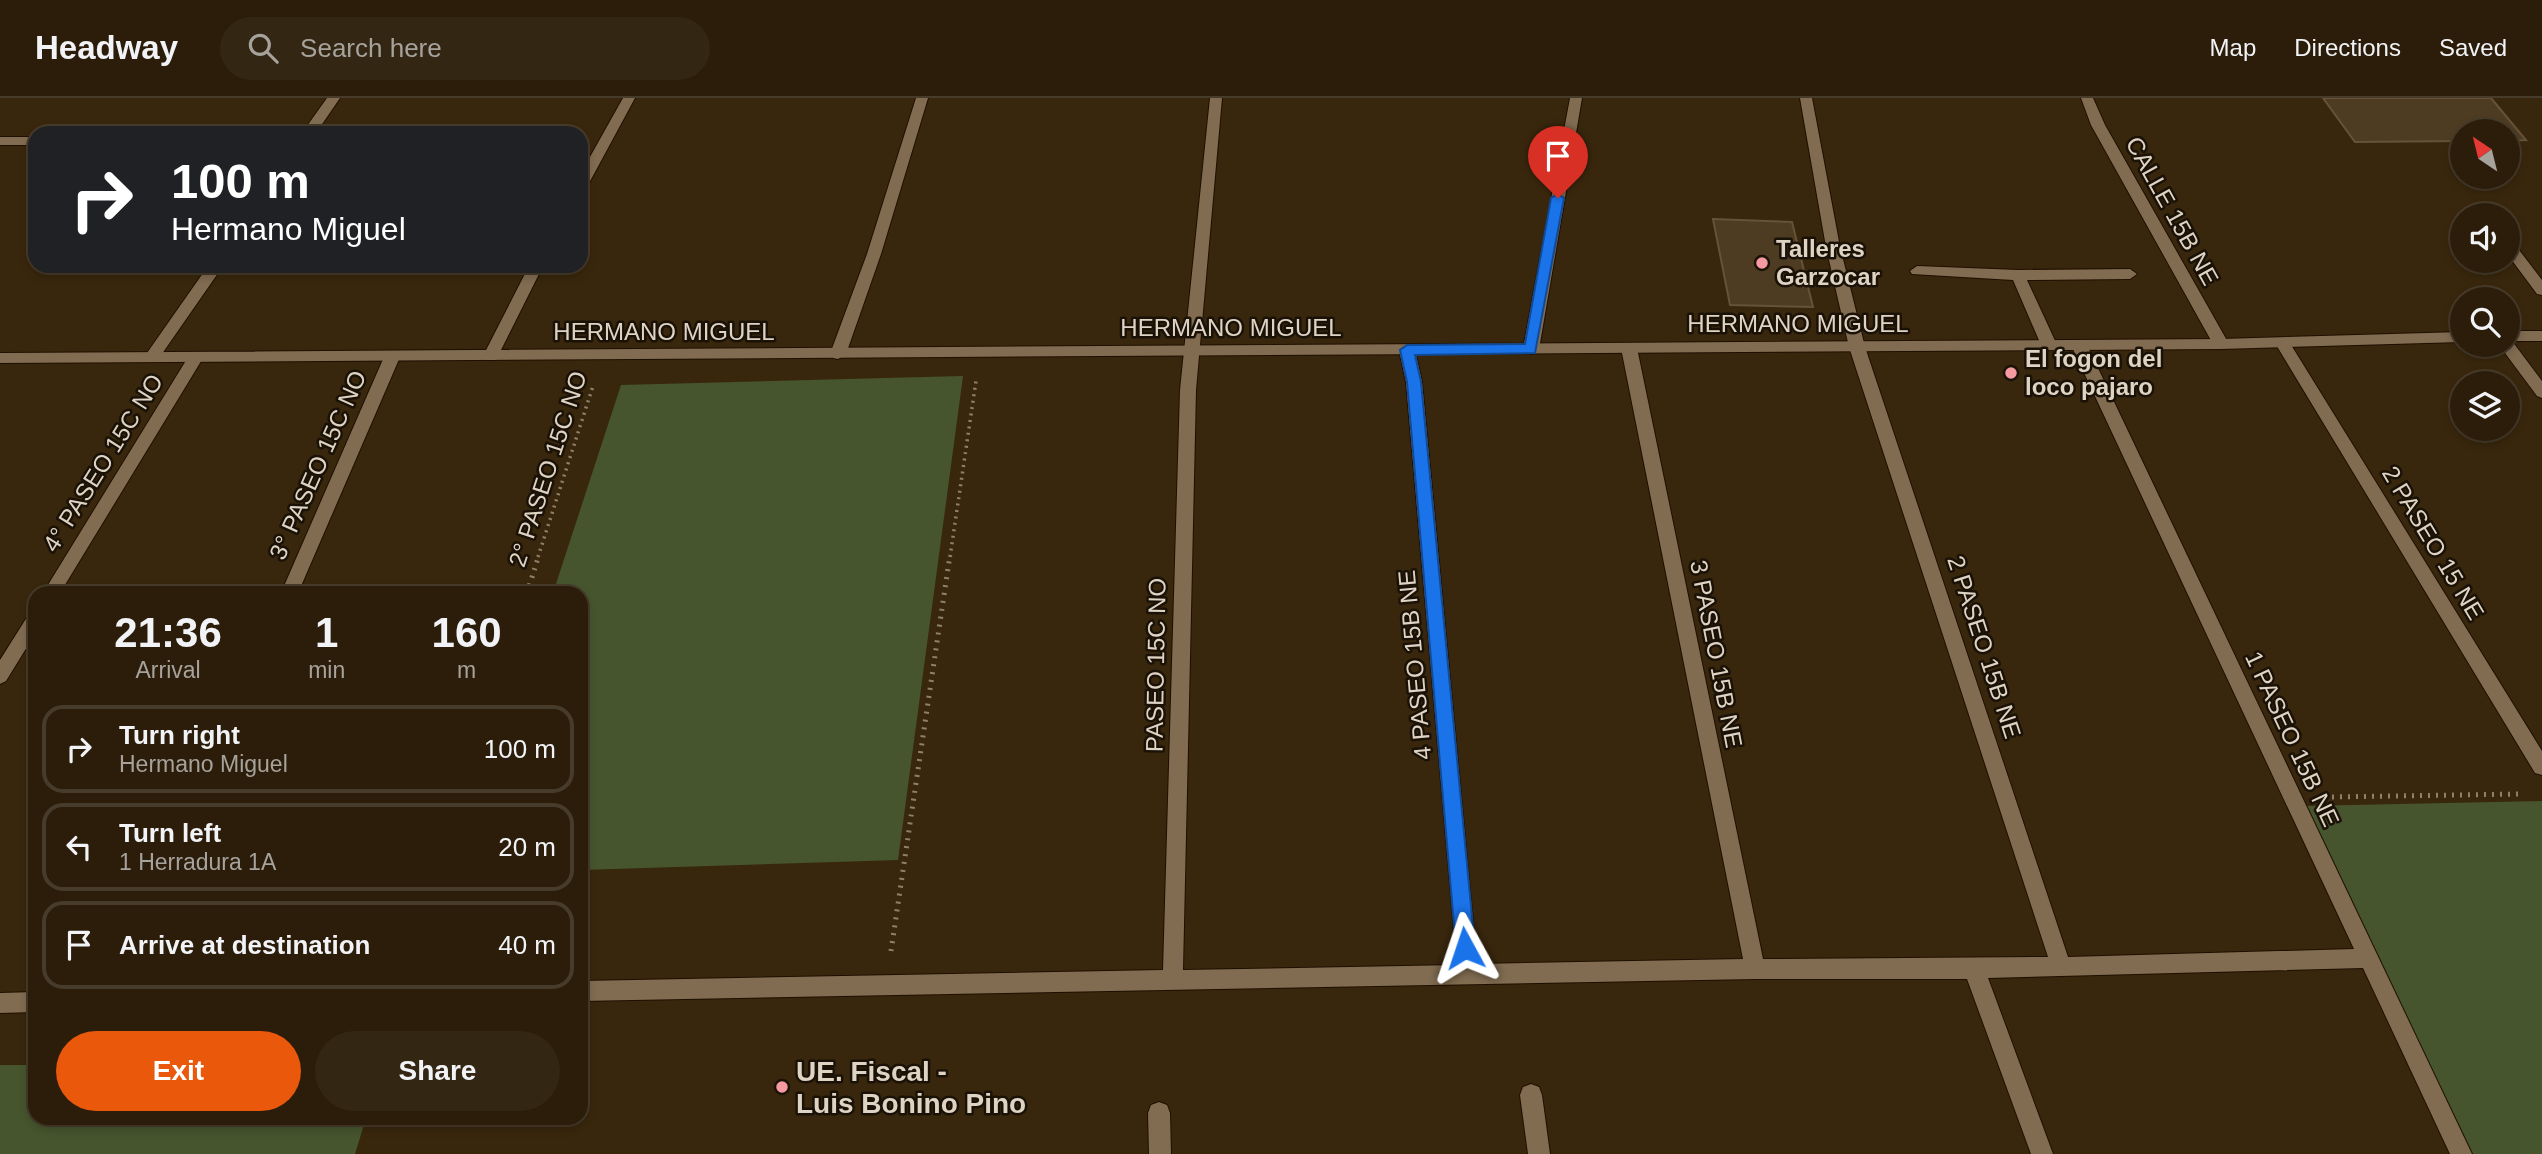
<!DOCTYPE html>
<meta charset="utf-8">
<style>
:root{--surface:#2b1d0a;--page:#332613;--text:#f1f3f6;--muted:#a6a29c;--line:#473b2b;--accent:#ea580c}
body{margin:0;font-family:Arial,sans-serif;background:var(--page);color:var(--text);height:100vh;display:flex;flex-direction:column;font-size:26px;white-space:nowrap}
*{box-sizing:border-box;margin:0}
p{font-size:23px;color:var(--muted)}
.icon{flex:none;width:38px;height:38px;fill:none;stroke:currentColor;stroke-width:2;stroke-linecap:round;stroke-linejoin:round}
.map{position:relative;flex:1;overflow:hidden}
.drawer{position:absolute;left:28px;top:488px;width:560px;height:539px;display:flex;flex-direction:column;background:var(--surface);border-radius:21px;box-shadow:0 4px 10px #0003,0 0 0 2px var(--line)}
.drawer>*{flex:none}
.hud{position:absolute;left:28px;top:28px;width:560px;height:147px;border-radius:21px;box-shadow:0 4px 10px #0003,0 0 0 2px var(--line);background:#202124;color:#fff;overflow:hidden}
.needle{width:46px;rotate:325deg}
.fabs{position:absolute;left:2450px;top:21px;display:grid;gap:14px}
.fabs a{display:grid;place-items:center;width:70px;height:70px;border-radius:50%;background:var(--surface);box-shadow:0 4px 10px #0003,0 0 0 2px var(--line);font-size:35px}
.pin{position:absolute;display:grid;place-items:center;width:60px;height:60px;color:#fff;margin:-72px -30px;border-radius:50% 50% 50% 0;rotate:-45deg;box-shadow:0 0 7px #0007}
.pin .icon{rotate:45deg}
.me{position:absolute;width:77px;margin:-38px;rotate:355deg;stroke-linejoin:round;filter:drop-shadow(0 0 5px #0008)}
.turn{display:flex;align-items:center;gap:24px;height:147px;padding:0 28px;font-size:32px}
.turn .icon{width:91px;height:91px;stroke-width:2.5}
.turn b{display:block;font-size:49px;line-height:60px}
.eta{display:flex;justify-content:space-evenly;align-items:center;height:119px;text-align:center}
.eta b{font-size:42px;font-weight:700;line-height:49px}
.button{display:flex;gap:14px;margin-top:auto;padding:14px 28px}
.button a{flex:1;height:80px;border-radius:42px;background:var(--accent);color:#fff;font-size:28px;font-weight:700;line-height:80px;text-align:center}
.button a+a{background:var(--page);color:var(--text)}
ul{padding:0;list-style:none}
li{display:flex;align-items:center;gap:21px;height:88px;margin:0 14px 10px;padding:0 14px;border:4px solid var(--line);border-radius:21px}
li div{flex:1}
li b{display:block;font-size:26px}
li em{font-style:normal}
header{display:flex;align-items:center;gap:42px;box-sizing:border-box;height:98px;padding:0 35px;background:var(--surface);border-bottom:2px solid var(--line)}
header strong{font-size:33px}
nav{display:flex;gap:38px;margin-inline-start:auto;font-size:24px}
.search{width:490px;height:63px;background:var(--page);display:flex;align-items:center;gap:18px;box-sizing:border-box;padding:0 24px;border-radius:38px;color:var(--muted);font-size:26px}
.map>svg:first-child{display:block}
.green{fill:#46552e}
.building{fill:#4e3c22;stroke:#665238;stroke-width:2}
.lines{fill:none;stroke-linecap:round;stroke-linejoin:round}
.service-casing{stroke:#1f0f00;stroke-width:2}
.minor-casing{stroke:#1f0f00;stroke-width:2}
.tertiary-casing{stroke:#1f0f00;stroke-width:2}
.path-far1{stroke:#8f806c;stroke-width:3.5;stroke-dasharray:2 4.5;stroke-linecap:butt}
.path{stroke:#8f806c;stroke-width:5;stroke-dasharray:2 6;stroke-linecap:butt}
.service{fill:#816c51;fill-rule:evenodd}
.minor{fill:#816c51;fill-rule:evenodd}
.tertiary{fill:#816c51;fill-rule:evenodd}
.route{fill:#1a73e8;stroke:#114b97;stroke-width:2}
.poi-dot{fill:#f49aa0;stroke:#1a1207;stroke-width:2.5}
.labels{text-anchor:middle;stroke-width:5;stroke-linejoin:round;paint-order:stroke}
.street-label{font-size:24px;fill:#dfd3c4;stroke:#1a1207}
.poi-label{font-size:24px;font-weight:bold;fill:#dfd3c4;stroke:#1a1207;text-anchor:start}
.near-poi-label{font-size:28px;font-weight:bold;fill:#dfd3c4;stroke:#1a1207;text-anchor:start}
</style>
<header>
<strong>Headway</strong>
<div class="search"><svg class="icon" aria-label="search" viewBox="0 0 24 24"><circle cx="10" cy="10" r="6"/><path d="M15 15l6 6"/></svg>Search here</div>
<nav><a>Map</a><a>Directions</a><a>Saved</a></nav>
</header>
<div class="map">
<svg width="2542" height="1056" viewBox="0 0 2542 1056">
<rect width="100%" height="100%" fill="#39270d"/>
<path class="green" d="M963,278L898,762L581,772V495H553L621,287Z
M2542,703V1056H2471L2306,708Z
M0,967H35V1020H366L355,1056H0Z"/>
<path class="building" d="M2323,0H2491L2526,42L2508,43V33H2462V43L2355,44Z
M1713,121L1792,124L1813,209L1730,207Z"/>
<g class="lines">
<g class="service-casing">
<path id="service" d="M2508,142L2513,144L2542,182V197L2537,196L2508,157Z
M1917,168L2018,172L2130,171L2137,176L2130,181L2027,182L2057,247L2049,252L2041,247L2013,182L1912,176L1910,173Z
M1531,986L1539,989L1542,997L1550,1056H1528L1520,997L1523,989Z
M1159,1004L1167,1007L1170,1015L1171,1056H1149L1148,1015L1151,1007Z"/>
</g>
<g class="minor-casing">
<path id="minor" d="M327,0H340L316,35H302Z
M623,0H635L588,87L581,91V75Z
M916,0H928L881,156L846,256L838,261L833,260L830,256L867,156Z
M1210,0H1222L1196,292L1183,872L1457,867L1406,284L1399,252L1407,247L1415,252L1422,284L1477,866L1743,861L1621,250L1629,245L1637,250L1763,861L2048,859L1849,249L1826,149L1800,0H1812L1840,149L1865,249L2068,859L2354,851L2071,247L2079,242L2087,247L2472,1056H2450L2363,870L1988,880L2053,1056H2031L1967,881H1755L581,903V883L1163,872L1180,292Z
M1570,0H1582L1539,251L1531,256L1523,251Z
M2081,0H2093L2105,27L2229,246L2226,250H2216L2213,246L2091,27Z
M0,39H35V47H0Z
M208,168H223L157,263H147L144,259L147,255Z
M529,168H543L496,262H486L483,258Z
M2283,241L2288,242L2542,653V677L2535,675L2278,250L2275,246Z
M2508,242L2512,243L2542,283V300L2537,298L2502,251L2500,247H2508Z
M392,254L400,259L298,495H281L384,259Z
M195,255L203,260L60,495H43L190,256Z
M35,514V536L6,583L0,586V562L29,516Z
M35,894V914L0,915V895Z"/>
</g>
<g class="tertiary-casing">
<path id="tertiary" d="M2508,233H2542V243H2508Z
M2462,234V244L2221,251L0,265V255L2221,241Z"/>
</g>
<path class="path-far1" d="M538,459L593,288
M950,459L976,283"/>
<path class="path" d="M527,495L539,457
M2332,699L2523,696
M891,853L950,457"/>
<use href="#service" class="service"/>
<use href="#minor" class="minor"/>
<use href="#tertiary" class="tertiary"/>
</g>
<path class="route" d="M1558,96L1564,100L1535,255L1415,257L1421,284L1475,850L1472,856L1465,859L1459,856L1456,850L1407,284L1400,252L1407,247L1525,246L1551,100Z"/>
<g class="poi-dot">
<circle cx="1762" cy="165" r="7"/>
<circle cx="2011" cy="275" r="7"/>
<circle cx="782" cy="989" r="7"/>
</g>
<g class="labels">
<g class="street-label">
<text transform="translate(2172 113) rotate(61)" y="8">CALLE 15B NE</text>
<text x="1798" y="234">HERMANO MIGUEL</text>
<text x="1231" y="238">HERMANO MIGUEL</text>
<text x="664" y="242">HERMANO MIGUEL</text>
<text transform="translate(103 365) rotate(-58)" y="8">4° PASEO 15C NO</text>
<text transform="translate(318 367) rotate(-66)" y="8">3° PASEO 15C NO</text>
<text transform="translate(548 371) rotate(-72)" y="8">2° PASEO 15C NO</text>
<text transform="translate(2433 445) rotate(59)" y="8">2 PASEO 15 NE</text>
<text transform="translate(1984 549) rotate(72)" y="8">2 PASEO 15B NE</text>
<text transform="translate(1716 556) rotate(79)" y="8">3 PASEO 15B NE</text>
<text transform="translate(1156 567) rotate(-89)" y="8">PASEO 15C NO</text>
<text transform="translate(1415 567) rotate(-95)" y="8">4 PASEO 15B NE</text>
<text transform="translate(2292 641) rotate(65)" y="8">1 PASEO 15B NE</text>
</g>
<g class="poi-label">
<text x="1776" y="159">Talleres<tspan x="1776" dy="28">Garzocar</tspan></text>
<text x="2025" y="269">El fogon del<tspan x="2025" dy="28">loco pajaro</tspan></text>
</g>
<g class="near-poi-label">
<text x="796" y="983">UE. Fiscal -<tspan x="796" dy="32">Luis Bonino Pino</tspan></text>
</g>
</g>
</svg>
<div class="fabs">
<a><svg class="needle" viewBox="-14 -14 28 28"><path d="M0-13l5 13h-10z" fill="#e53935"/><path d="M0 13l5-13h-10z" fill="#a6a29c"/></svg></a>
<a><svg class="icon" aria-label="sound" viewBox="0 0 24 24"><path d="M4 9h4l5-4v14l-5-4H4zM17 9q2 3 0 6"/></svg></a>
<a><svg class="icon" aria-label="search" viewBox="0 0 24 24"><circle cx="10" cy="10" r="6"/><path d="M15 15l6 6"/></svg></a>
<a><svg class="icon" aria-label="layers" viewBox="0 0 24 24"><path d="M12 4l9 5-9 5-9-5zM3 14l9 5 9-5"/></svg></a>
</div>
<div class="pin" style="left:1558px;top:100px;background:#d93025"><svg class="icon" aria-label="arrive" viewBox="0 0 24 24"><path d="M6 21V4h12l-3 4 3 4H6"/></svg></div>
<svg class="me" style="left:1465px;top:850px" viewBox="-20 -20 40 40"><path d="M0-17L14 15 0 8-14 15z" fill="#1a73e8" stroke="#fff" stroke-width="4"/></svg>
<div class="hud">
<div class="turn"><svg class="icon" aria-label="right" viewBox="0 0 24 24"><path d="M7 20v-9h11M14 6l5 5-5 5"/></svg><div><b>100 m</b>Hermano Miguel</div></div>
</div>
<section class="drawer">
<div class="eta">
<div><b>21:36</b><p>Arrival</p></div>
<div><b>1</b><p>min</p></div>
<div><b>160</b><p>m</p></div>
</div>
<ul>
<li><svg class="icon" aria-label="right" viewBox="0 0 24 24"><path d="M7 20v-9h11M14 6l5 5-5 5"/></svg><div><b>Turn right</b><p>Hermano Miguel</p></div><em>100 m</em></li>
<li><svg class="icon" aria-label="left" viewBox="0 0 24 24"><path d="M17 20v-9H6M10 6l-5 5 5 5"/></svg><div><b>Turn left</b><p>1 Herradura 1A</p></div><em>20 m</em></li>
<li><svg class="icon" aria-label="arrive" viewBox="0 0 24 24"><path d="M6 21V4h12l-3 4 3 4H6"/></svg><div><b>Arrive at destination</b></div><em>40 m</em></li>
</ul>
<div class="button"><a>Exit</a><a>Share</a></div>
</section>
</div>
